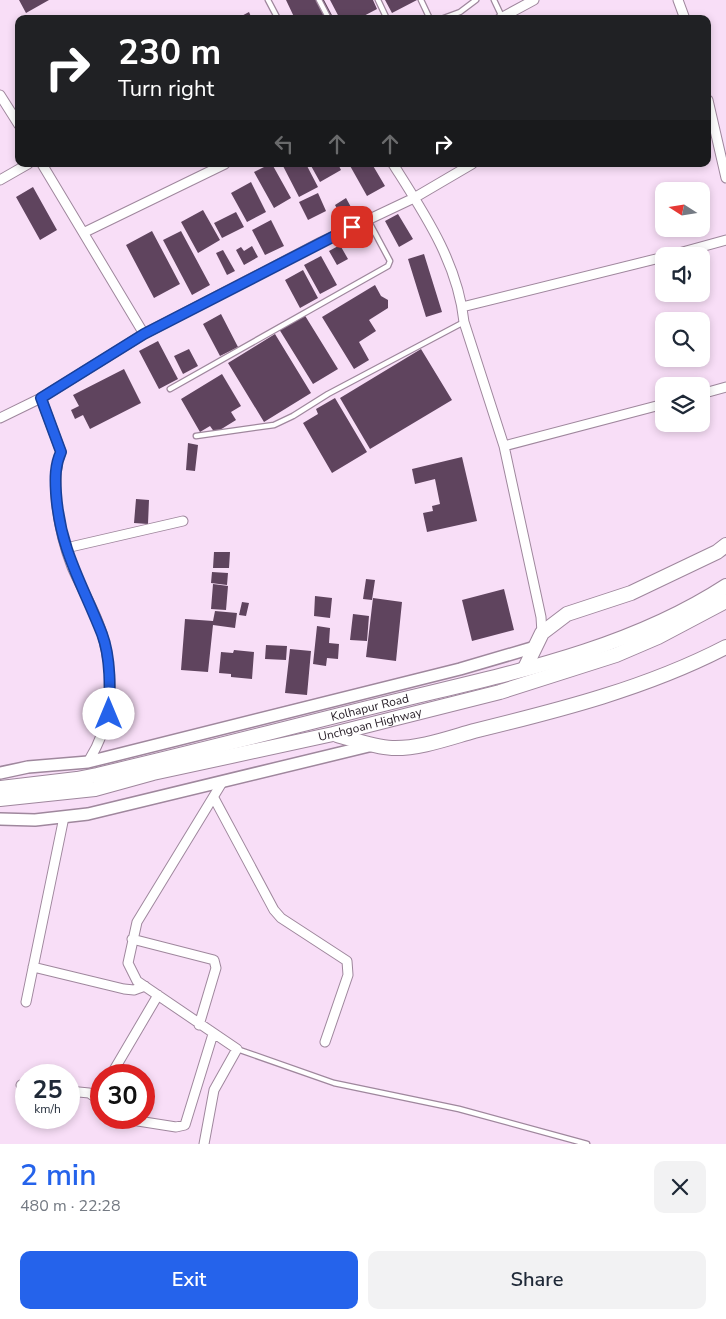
<!DOCTYPE html>
<meta charset="utf-8">
<style>
:root{--surface:#fff;--page:#f2f2f3;--text:#1f2937;--muted:#747a83;--accent:#2563eb}
body{margin:0;font-family:"Nunito Sans",sans-serif;background:var(--page);color:var(--text);height:100vh;display:flex;flex-direction:column;font-size:19px;white-space:nowrap}
*{box-sizing:border-box;margin:0}
p{font-size:16px;color:var(--muted)}
.icon{flex:none;width:28px;height:28px;fill:none;stroke:currentColor;stroke-width:2;stroke-linecap:round;stroke-linejoin:round}
.map{position:relative;height:1144px;overflow:hidden}
.drawer{display:flex;flex-direction:column;background:var(--surface);flex:1}
.drawer>*{flex:none}
.top-card{position:absolute;left:15px;top:15px;width:696px;height:152px;border-radius:10px;box-shadow:0 2px 8px #0003;background:#202124;color:#fff;overflow:hidden}
.needle{width:32px;rotate:282deg}
.fabs{position:absolute;left:655px;top:182px;display:grid;gap:10px}
.fabs a{display:grid;place-items:center;width:55px;height:55px;border-radius:10px;background:var(--surface);box-shadow:0 2px 8px #0003;font-size:25px}
.speed{position:absolute;left:15px;top:1064px;display:flex;gap:10px;font-size:25px;font-weight:700;text-align:center}
.speed>*{display:grid;place-content:center;width:65px;height:65px;border-radius:50%;background:var(--surface);box-shadow:0 2px 8px #0003;line-height:1}
.speed small{font-size:12px;font-weight:400}
.speed .limit{border:8px solid #d22;background:#fff;color:#111}
.pin{position:absolute;display:grid;place-items:center;width:42px;height:42px;color:#fff;margin:-21px;border-radius:10px;box-shadow:0 2px 8px #0006}
.me{position:absolute;width:55px;margin:-28px;rotate:0deg;stroke-linejoin:round;filter:drop-shadow(0 0 4px #0008)}
.turn{display:flex;align-items:center;gap:18px;height:105px;padding:0 20px;font-size:22px}
.turn .icon{width:65px;height:65px;stroke-width:2.5}
.turn b{display:block;font-size:35px;line-height:42px}
.lanes{display:flex;align-items:center;height:48px;padding:0 20px;background:#0003;justify-content:center;gap:25px;direction:ltr}
.lanes .off{opacity:.35}
.round{display:grid;place-items:center;flex:none;width:52px;height:52px;border-radius:10px;background:var(--page)}
.head{display:flex;align-items:center;justify-content:space-between;height:85px;padding:0 20px}
h1{font-size:30px;font-weight:600;line-height:38px;color:var(--accent)}
.cta{display:flex;gap:10px;margin-top:auto;padding:10px 20px}
.cta a{flex:1;height:58px;border-radius:10px;background:var(--accent);color:#fff;font-size:20px;font-weight:600;line-height:58px;text-align:center}
.cta a+a{background:var(--page);color:var(--text)}
.map>svg:first-child{display:block}
.building{fill:#5f445e}
.lines{fill:none;stroke-linecap:round;stroke-linejoin:round}
.service-casing{stroke:#9f879d;stroke-width:7}
.minor-casing{stroke:#9f879d;stroke-width:11}
.tertiary-casing{stroke:#9f879d;stroke-width:14}
.trunk-casing{stroke:#9f879d;stroke-width:16}
.service{stroke:#fff;stroke-width:4.5}
.minor{stroke:#fff;stroke-width:9}
.tertiary{stroke:#fff;stroke-width:11}
.trunk{stroke:#fff;stroke-width:14}
.route-casing{stroke:#184099;stroke-width:12}
.route{stroke:#2563eb;stroke-width:9}
.labels{text-anchor:middle;stroke-width:5;stroke-linejoin:round;paint-order:stroke}
.street-label{font-size:12px;fill:#241b24;stroke:#fcf1fb}
</style>
<div class="map">
<svg width="726" height="1144" viewBox="0 0 726 1144">
<rect width="100%" height="100%" fill="#f8def7"/>
<path class="building" d="M19,0H49L26,13Z
M286,0H324L334,19H295Z
M330,0H373L377,9L358,19H340Z
M385,0H417L392,13Z
M249,12L252,19H236Z
M270,164H272L291,198L274,208L254,172Z
M287,164H306L318,187L299,197L283,166Z
M310,164H338L341,170L320,182Z
M349,164H372L385,186L367,196Z
M251,182L266,212L247,222L231,193Z
M33,187L57,230L40,240L16,197Z
M318,193L326,211L308,220L299,202Z
M346,198L352,209L341,216L335,205Z
M203,210L220,240L198,253L181,222Z
M236,212L244,227L222,238L214,223Z
M398,214L413,239L399,247L385,221Z
M271,220L284,246L265,255L252,230Z
M152,231L180,284L154,298L126,245Z
M181,231L210,285L192,295L163,240Z
M357,231L366,244L361,247L358,243L351,247L346,239Z
M340,245L348,259L337,265L329,251Z
M252,246L258,257L244,265L236,250L241,247L244,251Z
M223,250L235,271L227,275L216,253Z
M424,254L442,312L426,317L408,259Z
M321,256L337,285L320,294L304,265Z
M303,270L318,298L300,308L285,280Z
M375,285L381,296L388,300V308L369,320L376,331L359,342L369,360L354,369L322,317Z
M221,314L238,347L220,356L203,324Z
M304,314L338,369L313,384L279,329Z
M275,334L311,393L264,422L228,363Z
M158,341L178,379L159,389L139,351Z
M189,349L198,366L183,374L174,356Z
M421,349L452,400L370,449L340,398Z
M124,369L141,403L90,429L83,415L75,419L71,410L79,406L73,395Z
M222,374L241,406L231,412L236,420L215,433L210,426L200,432L181,399Z
M335,398L367,452L332,473L303,423L318,414L316,409Z
M188,443L198,445L195,471L186,470Z
M462,457L477,521L427,532L423,513L433,511L432,506L440,504L435,479L415,484L412,469Z
M136,499L149,500L148,524L134,523Z
M214,552H230L229,568H213Z
M212,572L228,573L227,585L211,583Z
M366,579L375,580L372,600L363,599Z
M213,584L228,586L226,610L211,609Z
M504,589L514,630L472,641L462,600Z
M315,596L332,598L330,618L314,616Z
M373,598L402,602L396,661L366,657Z
M242,602L249,603L246,616L239,615Z
M215,611L237,613L235,628L213,625L208,672L181,670L185,619L213,621Z
M353,614L369,616L367,641L350,640Z
M317,626L330,628L329,643L339,644L338,659L327,658L326,666L313,664Z
M266,645L287,646L286,660L265,659Z
M290,649L311,651L307,695L285,693Z
M234,650L254,652L252,679L231,677V674L219,673L221,652L233,653Z"/>
<g class="lines">
<g class="service-casing">
<path id="service" d="M268,0L278,19
M319,0L329,19
M378,0L387,19
M421,0L430,19
M494,0L502,17
M441,19L460,12L476,0
M170,389L388,266L390,261L368,220
M196,436L274,425L293,416L328,394L464,322
M237,1049L334,1083L459,1109L587,1144"/>
</g>
<g class="minor-casing">
<path id="minor" d="M678,0L685,19
M499,19L534,0
M0,95L19,125
M708,100L726,178
M42,164L144,334
M393,164C424,213 458,263 464,322L504,446L541,617L542,633
M0,180L28,164
M85,232L225,164
M668,256L726,240
M462,307L664,257
M701,394L726,387
M41,398L61,452C55,466 56,481 56,496C58,521 63,544 72,567C82,590 97,613 103,637C115,682 113,722 88,762
M0,418L41,398L144,334L321,242L414,198L472,164
M504,446L664,404
M66,548L183,521
M214,798L274,910L281,918L347,961L348,975L325,1042
M132,939L214,960L216,968L199,1025
M33,967L124,989L134,990L145,986
M26,1002L64,817
M111,1075L158,995
M21,1085L26,1086
M69,1091L89,1093L101,1101
M119,1118L176,1127L185,1125L213,1034
M204,1144L214,1090L237,1049L137,981L128,963L137,922L223,781"/>
</g>
<g class="tertiary-casing">
<path id="tertiary" d="M0,773L28,767L88,762L460,669L535,647
M0,819L35,820L88,814L373,745"/>
</g>
<g class="trunk-casing">
<g id="trunk">
<path d="M525,668L542,633L567,614L631,593L717,552L726,545"/>
<path d="M337,735C355,740 374,747 392,748C419,749 449,738 474,731C560,710 647,688 726,647"/>
<path id="s1" d="M0,788L77,779L97,775C196,752 294,726 392,702C506,674 626,651 726,586"/>
<path id="s2" d="M0,799L95,789L153,773L333,734L500,692L616,655L658,637L726,601"/>
</g>
</g>
<use href="#service" class="service"/>
<use href="#minor" class="minor"/>
<use href="#tertiary" class="tertiary"/>
<use href="#trunk" class="trunk"/>
</g>
<g class="lines">
<g class="route-casing">
<path id="route" d="M109,714C110,689 111,658 102,634C82,583 60,550 56,493C55,478 55,465 61,452L41,398L144,334L352,227"/>
</g>
<use href="#route" class="route"/>
</g>
<g class="labels">
<g class="street-label">
<text dy="4" stroke="none"><textPath href="#s1" startOffset="379">Kolhapur Road</textPath></text>
<text dy="4" stroke="none"><textPath href="#s2" startOffset="378">Unchgoan Highway</textPath></text>
</g>
</g>
</svg>
<div class="fabs">
<a><svg class="needle" viewBox="-14 -14 28 28"><path d="M0-13l5 13h-10z" fill="#e53935"/><path d="M0 13l5-13h-10z" fill="#747a83"/></svg></a>
<a><svg class="icon" aria-label="sound" viewBox="0 0 24 24"><path d="M4 9h4l5-4v14l-5-4H4zM17 9q2 3 0 6"/></svg></a>
<a><svg class="icon" aria-label="search" viewBox="0 0 24 24"><circle cx="10" cy="10" r="6"/><path d="M15 15l6 6"/></svg></a>
<a><svg class="icon" aria-label="layers" viewBox="0 0 24 24"><path d="M12 4l9 5-9 5-9-5zM3 14l9 5 9-5"/></svg></a>
</div>
<div class="speed"><div>25<small>km/h</small></div><div class="limit">30</div></div>
<div class="pin" style="left:352px;top:227px;background:#d93025"><svg class="icon" aria-label="arrive" viewBox="0 0 24 24"><path d="M6 21V4h12l-3 4 3 4H6"/></svg></div>
<svg class="me" style="left:109px;top:714px" viewBox="-20 -20 40 40"><circle r="19" fill="#fff"/><path d="M0-13L10 11 0 6-10 11z" fill="#2563eb"/></svg>
<div class="top-card">
<div class="turn"><svg class="icon" aria-label="right" viewBox="0 0 24 24"><path d="M7 20v-9h11M14 6l5 5-5 5"/></svg><div><b>230 m</b>Turn right</div></div>
<div class="lanes"><svg class="icon off" aria-label="left" viewBox="0 0 24 24"><path d="M17 20v-9H6M10 6l-5 5 5 5"/></svg><svg class="icon off" aria-label="ahead" viewBox="0 0 24 24"><path d="M12 20V5M6 11l6-6 6 6"/></svg><svg class="icon off" aria-label="ahead" viewBox="0 0 24 24"><path d="M12 20V5M6 11l6-6 6 6"/></svg><svg class="icon" aria-label="right" viewBox="0 0 24 24"><path d="M7 20v-9h11M14 6l5 5-5 5"/></svg></div>
</div>
</div>
<section class="drawer">
<div class="head"><div><h1>2 min</h1><p>480 m · 22:28</p></div><a class="round"><svg class="icon" aria-label="close" viewBox="0 0 24 24"><path d="M6 6l12 12M18 6L6 18"/></svg></a></div>
<div class="cta"><a>Exit</a><a>Share</a></div>
</section>
